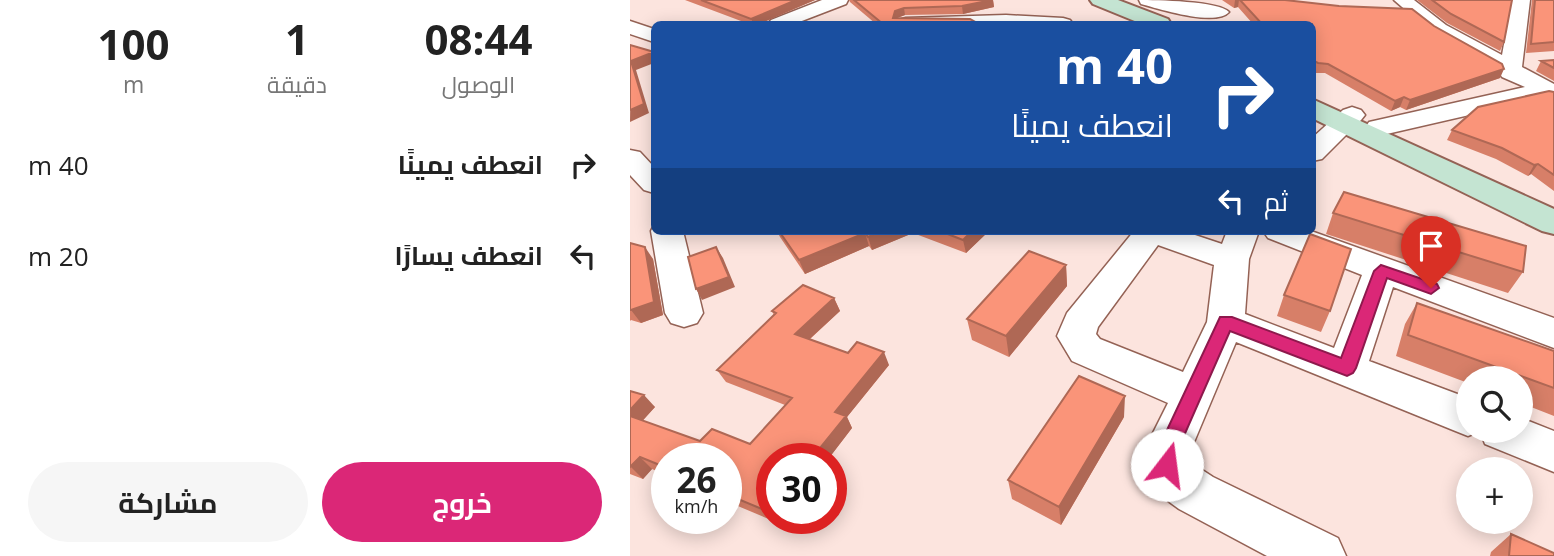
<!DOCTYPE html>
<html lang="ar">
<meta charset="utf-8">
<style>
:root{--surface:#fff;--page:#f6f6f6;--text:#222;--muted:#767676;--accent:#db2777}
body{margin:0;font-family:"Open Sans",Cairo,sans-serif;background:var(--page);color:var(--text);direction:rtl;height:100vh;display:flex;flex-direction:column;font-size:26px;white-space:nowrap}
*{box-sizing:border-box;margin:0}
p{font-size:23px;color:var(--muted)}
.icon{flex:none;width:38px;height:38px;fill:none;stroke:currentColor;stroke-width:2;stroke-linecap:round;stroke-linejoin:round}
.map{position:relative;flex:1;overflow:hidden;direction:ltr}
.sheet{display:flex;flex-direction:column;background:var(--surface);width:630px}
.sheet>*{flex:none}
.hud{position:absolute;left:21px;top:21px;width:665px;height:214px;border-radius:10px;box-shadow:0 4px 18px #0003;direction:rtl;background:#1a4fa0;color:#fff;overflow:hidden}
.buttons{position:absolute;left:826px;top:366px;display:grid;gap:14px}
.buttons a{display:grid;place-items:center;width:77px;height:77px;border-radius:50%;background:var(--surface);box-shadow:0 4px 18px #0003;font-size:35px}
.speed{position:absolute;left:21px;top:443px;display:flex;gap:14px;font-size:35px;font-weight:700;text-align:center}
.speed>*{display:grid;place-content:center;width:91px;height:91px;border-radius:50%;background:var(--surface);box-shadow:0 4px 18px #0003;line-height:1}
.speed small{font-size:18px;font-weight:400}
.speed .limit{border:10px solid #d22;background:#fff;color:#111}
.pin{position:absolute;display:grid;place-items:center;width:60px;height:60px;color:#fff;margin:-72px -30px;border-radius:50% 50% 50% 0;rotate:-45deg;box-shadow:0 0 7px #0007}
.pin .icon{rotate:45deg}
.me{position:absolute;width:77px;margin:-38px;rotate:15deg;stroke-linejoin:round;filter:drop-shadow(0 0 5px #0008)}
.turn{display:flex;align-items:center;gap:24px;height:147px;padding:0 28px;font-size:32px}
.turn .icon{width:91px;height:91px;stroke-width:2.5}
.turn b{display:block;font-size:49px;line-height:60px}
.then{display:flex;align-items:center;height:66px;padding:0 28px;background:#0003;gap:14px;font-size:26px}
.eta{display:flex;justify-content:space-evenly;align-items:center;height:119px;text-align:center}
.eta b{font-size:42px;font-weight:700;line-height:49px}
.action{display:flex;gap:14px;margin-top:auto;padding:14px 28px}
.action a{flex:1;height:80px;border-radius:42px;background:var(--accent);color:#fff;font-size:28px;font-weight:700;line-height:80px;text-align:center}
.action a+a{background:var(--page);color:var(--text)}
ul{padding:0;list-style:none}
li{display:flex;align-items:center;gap:21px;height:91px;padding:0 28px}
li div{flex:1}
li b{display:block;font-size:26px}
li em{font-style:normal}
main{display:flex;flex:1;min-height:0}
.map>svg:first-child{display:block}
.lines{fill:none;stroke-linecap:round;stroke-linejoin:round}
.minor-casing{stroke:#946255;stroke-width:3}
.secondary-casing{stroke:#946255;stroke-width:4}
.minor{fill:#fff;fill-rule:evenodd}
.secondary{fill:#c4e4d2;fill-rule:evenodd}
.wall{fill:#d77f68}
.shaded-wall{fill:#af6855}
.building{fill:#fa9479;stroke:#af6855;stroke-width:2}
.route{fill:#db2777;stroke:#8e194d;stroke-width:2}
</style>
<main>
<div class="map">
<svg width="924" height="556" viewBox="0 0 924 556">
<rect width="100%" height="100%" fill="#fce4de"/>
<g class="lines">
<g class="minor-casing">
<path id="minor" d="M192,0H218L216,4L164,24H138L141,20Z
M509,0C526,0 589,1 599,12C586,27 529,9 511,4Z
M764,0H784L816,25L872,55L882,0H900L892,67L924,84V101L913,98L748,136L739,134L735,128L739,122L895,87L872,77L869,72L802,33Z
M376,15L433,18L440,20L443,24H266L269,20L276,18Z
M0,21L24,29V42L0,34Z
M722,107L731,110L735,115L731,120L692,159L682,161V138L713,110Z
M0,150L10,152L24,167V193L14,190L0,175Z
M24,225V231H53L73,313L67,323L54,327L41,323L35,313L21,231Z
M504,231H553L592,244L597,231H629L619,259L615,314L704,348L732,275L638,238L633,231H681L924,318V348L763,287L739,361L838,398V430H891V418L924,431V472L855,444L850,431L838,436L823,430L606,342L562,447L560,462L583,477L708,538L716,556H637L549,509L527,493L514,465L516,447L538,403L442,361L427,336L437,313ZM528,245L584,265L577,322L553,372L470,339L466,334L468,327Z"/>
</g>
<g class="secondary-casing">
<path id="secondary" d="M460,0H488L538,19L541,24H512L463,4Z
M682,99L924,209V234L912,231L682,118Z"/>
</g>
<use href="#minor" class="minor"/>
<use href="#secondary" class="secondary"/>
</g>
<path class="wall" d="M55,0H185L129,24H119Z
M219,0H363L364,7L333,14L275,15L267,18L349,24H246L220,2Z
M592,0H655L870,78L776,110L770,107L761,111L695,73H685L682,71V24H623L608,7L604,8Z
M787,0H882L874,42L870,51L817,23Z
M902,0H924V51L896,53Z
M924,60V81L906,71L911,61Z
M924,92V191L901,174L898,176L866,159L817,140L822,130Z
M703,213L893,272L878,293L696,234Z
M147,231H359L336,253L283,233L242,250L239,246L175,274L150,237Z
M0,243L23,259L33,315L11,323L1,320L0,321Z
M436,265L437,286L379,357L342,340L337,319Z
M654,295L700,311L691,332L647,316Z
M204,298L210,311L180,339L218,353L259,365L217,417L222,428L199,458H142V518H152L148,523L96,501V458H37V475L22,469L13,479L0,474V391L25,407L12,421L70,441L120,444L155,405L96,382L87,370L144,315L142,311Z
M787,303L924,351V416L891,403V378H838V383L766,356L775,324Z
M494,417L431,525L382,499L378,480Z
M881,534L924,556H860L861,552Z"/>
<path class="shaded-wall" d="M166,0H185L129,24H124L121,19Z
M363,0L364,7L333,14L332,6Z
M605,0H609L608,7L604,8Z
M274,8L275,15L267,18H263L265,11Z
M24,52V63L6,70L19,113L0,122L1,61Z
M874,69L870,78L776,110L780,100Z
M774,97L770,107L761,111L765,101Z
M908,164L901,174L898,176L904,165Z
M251,231H283V233L242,250L238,237Z
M342,231H359L336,253L333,240Z
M235,233L239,246L175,274L169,260Z
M15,247L23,259L33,315L11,323L1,310Z
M86,247L93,258L105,287L72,300L66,289Z
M436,265L437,286L379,357L376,336Z
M204,298L210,311L172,346L165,334Z
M254,352L259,365L217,417L222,428L199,458H182L205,412Z
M14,395L25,407L7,427L0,420V410Z
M495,396L494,417L431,525L429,507Z
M10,457L22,469L13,479L1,467Z
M144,518H152L148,523Z"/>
<path class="building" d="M71,0H166L121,19Z
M224,0H362L332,6L274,8L265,11L263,18L340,19L349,24H253Z
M610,0H655L709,6L782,9L804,26L872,64L874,69L780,100L774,97L765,101L698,64L688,63L682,60V24H632Z
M802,0H882L874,42L821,14Z
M905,0H924V42L901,44Z
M0,45L24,52L1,61L14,104L0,110Z
M924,60V68L911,61Z
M919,91L924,92V175L908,164L904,165L872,148L822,130L848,107Z
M714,192L896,246L893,272L703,213Z
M149,231H251L238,237L235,233L169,260Z
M310,231H342L333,240Z
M680,234L721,249L700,311L654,295Z
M0,243L15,247L24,302L1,310H0Z
M86,247L99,277L66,289L58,257Z
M399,251L436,265L376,336L337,319Z
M173,285L204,298L165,334L218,353L227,342L254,352L205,412L216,416L182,458H142V509L139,512L96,494V458H37V468L10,457L0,467V416L70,441L82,429L120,444L162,398L87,370L146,313L142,311Z
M787,303L924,351V388L778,335Z
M449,376L495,396L429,507L378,480Z
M0,391L14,395L0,410Z
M881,534L924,553V556H879Z"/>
<path class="route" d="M751,265L807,284L809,288L801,294L757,278L726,368L723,373L717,376L600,331L549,447L544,472L537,474L529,472L526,465L529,447L590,317H602L711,358L744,271Z"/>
</svg>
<div class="buttons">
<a><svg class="icon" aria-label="search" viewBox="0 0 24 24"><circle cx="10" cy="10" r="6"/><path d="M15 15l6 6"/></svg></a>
<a>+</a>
</div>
<div class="speed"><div>26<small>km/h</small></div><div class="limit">30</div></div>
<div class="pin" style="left:801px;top:288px;background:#d93025"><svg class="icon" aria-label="arrive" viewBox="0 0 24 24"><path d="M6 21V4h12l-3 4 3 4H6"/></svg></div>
<svg class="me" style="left:537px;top:465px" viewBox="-20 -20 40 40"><circle r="19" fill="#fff"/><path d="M0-13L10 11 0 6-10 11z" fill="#db2777"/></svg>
<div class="hud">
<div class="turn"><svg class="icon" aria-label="right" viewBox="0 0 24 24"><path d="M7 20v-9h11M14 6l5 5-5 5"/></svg><div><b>40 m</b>انعطف يمينًا</div></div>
<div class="then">ثم<svg class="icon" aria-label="left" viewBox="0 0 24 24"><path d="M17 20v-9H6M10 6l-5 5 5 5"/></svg></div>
</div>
</div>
<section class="sheet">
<div class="eta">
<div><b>08:44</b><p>الوصول</p></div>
<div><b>1</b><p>دقيقة</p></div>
<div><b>100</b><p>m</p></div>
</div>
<ul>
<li><svg class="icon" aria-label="right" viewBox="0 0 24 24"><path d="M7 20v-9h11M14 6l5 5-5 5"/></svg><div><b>انعطف يمينًا</b></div><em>40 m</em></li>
<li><svg class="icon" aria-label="left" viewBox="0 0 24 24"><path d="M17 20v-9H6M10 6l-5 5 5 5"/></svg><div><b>انعطف يسارًا</b></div><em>20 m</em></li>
</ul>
<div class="action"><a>خروج</a><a>مشاركة</a></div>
</section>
</main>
